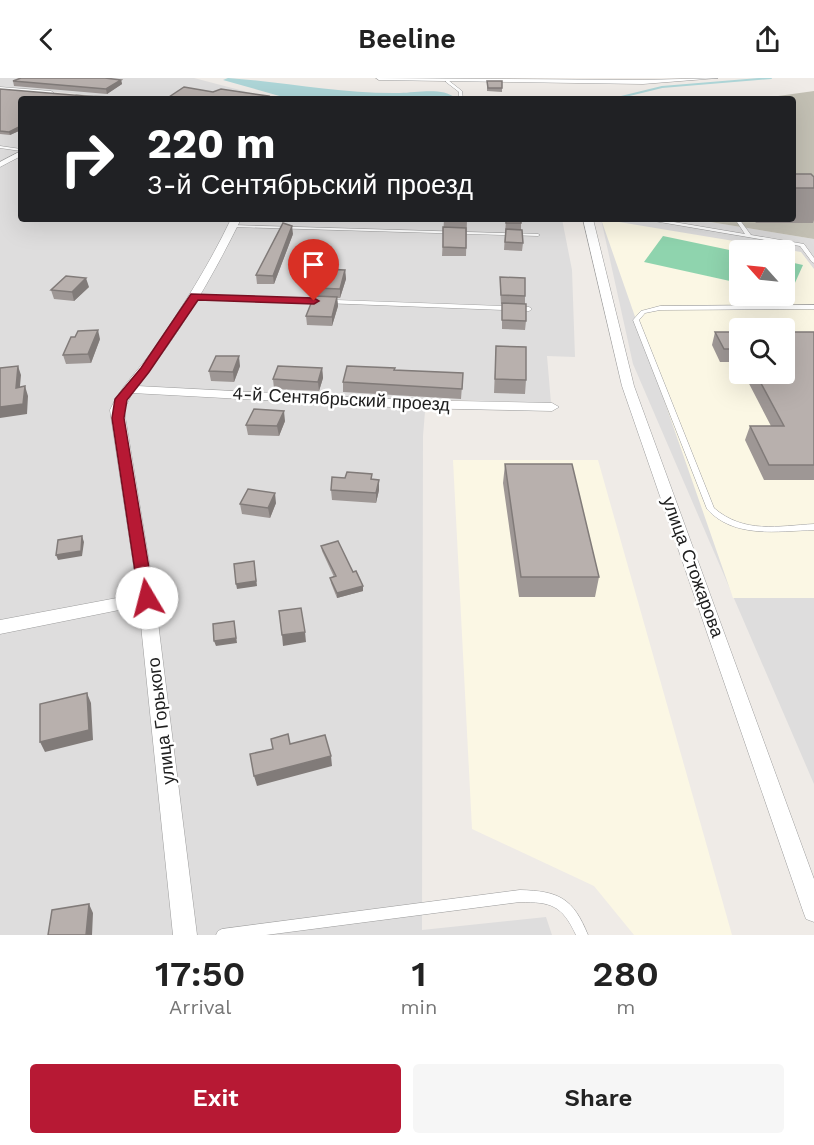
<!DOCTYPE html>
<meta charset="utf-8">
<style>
:root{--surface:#fff;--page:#f6f6f6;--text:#222;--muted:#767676;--accent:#b71934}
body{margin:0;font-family:"Work Sans",sans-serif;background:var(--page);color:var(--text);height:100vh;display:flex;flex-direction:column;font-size:22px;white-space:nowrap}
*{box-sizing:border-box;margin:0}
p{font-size:20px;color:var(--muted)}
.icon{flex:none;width:33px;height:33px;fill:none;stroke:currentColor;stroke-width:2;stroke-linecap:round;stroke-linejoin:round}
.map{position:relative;height:857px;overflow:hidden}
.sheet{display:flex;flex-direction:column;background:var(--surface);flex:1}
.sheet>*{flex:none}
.hud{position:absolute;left:18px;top:18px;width:778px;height:126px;border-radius:6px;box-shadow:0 6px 24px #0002;background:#202124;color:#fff;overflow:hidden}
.needle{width:39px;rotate:297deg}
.buttons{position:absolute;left:729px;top:162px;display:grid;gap:12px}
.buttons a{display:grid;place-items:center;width:66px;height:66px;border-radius:6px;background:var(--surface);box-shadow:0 6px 24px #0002;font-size:30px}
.pin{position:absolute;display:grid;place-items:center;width:51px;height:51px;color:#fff;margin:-62px -26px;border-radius:50% 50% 50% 0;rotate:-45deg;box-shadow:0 0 6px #0007}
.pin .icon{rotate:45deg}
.me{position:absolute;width:66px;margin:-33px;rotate:352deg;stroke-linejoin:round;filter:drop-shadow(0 0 4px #0008)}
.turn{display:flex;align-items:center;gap:21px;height:126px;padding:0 30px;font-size:27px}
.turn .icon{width:78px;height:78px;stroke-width:2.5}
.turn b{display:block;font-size:42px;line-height:51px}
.eta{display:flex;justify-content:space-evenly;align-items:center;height:102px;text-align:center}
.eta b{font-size:36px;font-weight:600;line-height:42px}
.action{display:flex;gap:12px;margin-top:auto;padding:12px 30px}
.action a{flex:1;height:69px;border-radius:6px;background:var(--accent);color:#fff;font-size:24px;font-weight:600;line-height:69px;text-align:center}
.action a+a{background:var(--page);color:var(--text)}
header{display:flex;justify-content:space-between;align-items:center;height:78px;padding:0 30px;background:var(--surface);font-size:27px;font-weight:600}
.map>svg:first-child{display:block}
.residential{fill:#dedddd;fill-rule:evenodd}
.education{fill:#fbf7e4;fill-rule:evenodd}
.construction{fill:#c3c0b4}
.pitch{fill:#8fd4ae}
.parking{fill:#dcdcdc}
.water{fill:#add5d7}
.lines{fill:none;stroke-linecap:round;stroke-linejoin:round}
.stream{stroke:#add5d7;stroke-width:2}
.service-casing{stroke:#9d9d9d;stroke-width:1}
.minor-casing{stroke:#9d9d9d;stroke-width:1}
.service{fill:#fff;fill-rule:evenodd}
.minor{fill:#fff;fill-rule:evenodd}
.wall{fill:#9e9795}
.shaded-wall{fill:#817b79}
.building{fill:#b8b0ad;stroke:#817b79;stroke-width:1.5}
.route{fill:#b71934;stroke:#771022;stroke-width:1.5}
.labels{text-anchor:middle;stroke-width:5;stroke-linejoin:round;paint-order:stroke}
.street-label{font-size:18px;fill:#202020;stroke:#fff}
</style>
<header><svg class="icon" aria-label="back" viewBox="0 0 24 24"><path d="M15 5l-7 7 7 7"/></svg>Beeline<svg class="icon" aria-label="share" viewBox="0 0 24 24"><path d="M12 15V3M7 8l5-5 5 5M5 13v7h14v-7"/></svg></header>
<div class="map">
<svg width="814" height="857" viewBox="0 0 814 857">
<rect width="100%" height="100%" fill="#efebe7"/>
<path class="residential" d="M0,0H194L274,21H138L0,9Z
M0,14L21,21V141H562L572,192L575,279L547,278L551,325L426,321L423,358L422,852L546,839L552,857H0Z
M601,141H692L814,161V706L633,286ZM740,172H784V218H740ZM740,250H784V296H740Z"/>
<path class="education" d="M601,141L801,174L814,191V520H733ZM740,172H784V218H740ZM740,250H784V296H740Z
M453,382H598L732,857H634L594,808L472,751Z"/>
<path class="construction" d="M814,13V161L692,141H794V21H756Z"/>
<path class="pitch" d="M663,158L739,174V205L644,184Z
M785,183L803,187L790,216L785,215Z"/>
<path class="parking" d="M628,141H639L761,162L759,165Z"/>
<path class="water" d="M228,0C285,4 342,16 400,15C416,15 443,9 455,20L290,21L223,2Z"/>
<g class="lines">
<path class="stream" d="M613,21L662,9L771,0"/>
<g class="service-casing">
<path id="service" d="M446,2H448L462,13L463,21H459V14L446,4Z
M0,68L21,71V73L0,70Z
M646,141H656L745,156L735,141H739L751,157L804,166L814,180V185L812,184L800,168L648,142Z
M231,147L538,156L540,157L538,158L233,149H231Z
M195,217L529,229L532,231L529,233L193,220L192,219Z
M814,227V231L660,232L645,235L639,242L714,430C744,456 778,448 814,446V452C778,453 734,461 707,431L633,242L641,233L660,228Z
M520,812C559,813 573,820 588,857H576C562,827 551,824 520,824L266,857H216L218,853L222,851Z"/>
</g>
<g class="minor-casing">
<path id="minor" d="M376,0L643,2L718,0L643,6L379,2Z
M0,9L51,13L54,15L51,17L0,13Z
M76,17L116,19L119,21L78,20Z
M21,73V78L0,89V84Z
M231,141H241C212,200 179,257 137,308L409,322L552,325L559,329L552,333L409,330L132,315L124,332L155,520L197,857H173L139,528L0,556V542L138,516L110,332C120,309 139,292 153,272C182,230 209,187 231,141Z
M583,141H593L634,308L814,801V844L806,841L803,833L622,308Z"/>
</g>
<use href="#service" class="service"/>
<use href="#minor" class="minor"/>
</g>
<path class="wall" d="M121,2L122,6L107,16L14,8L13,3Z
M487,3H502V14L487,13Z
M0,11L21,21V52L10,57L0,56Z
M794,96L814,99V142L813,145H756L753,141H794Z
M444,141H467L466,178H442Z
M506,141L521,145V152L523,165L522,173L504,172Z
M293,156L274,206H257L256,197Z
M345,192L346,201L340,220H337L338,228L332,248L307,247L306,238L317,218L316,210Z
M500,199L525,218V226L526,243L525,252L502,251V226H501L500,208Z
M89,209L74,223L54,221L51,212Z
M715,254H740V286L739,284H720L712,267Z
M814,254V402H764L745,362L750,348H771L744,296H784Z
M100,261L91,285L66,286L63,277Z
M496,268L526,302L525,316L494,315Z
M240,288L234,304L211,303L209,293Z
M322,290L323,300L319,313L274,311L273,301Z
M395,292L463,295L461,321L343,314V304Z
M285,343L279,358L248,357L246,347Z
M505,386L599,499L595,519H519L503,405Z
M372,401L379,412L376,425L332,422L331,412Z
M276,425L270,440L242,436L240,426Z
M321,468L353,494L363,513L337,520L331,505L330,500L334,499L322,473Z"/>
<path class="shaded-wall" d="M121,2L122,6L107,16L106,11Z
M21,48V52L10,57L9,54Z
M292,148L293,156L274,206L273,198Z
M345,192L346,201L340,220V211Z
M86,200L89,209L74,223L72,214Z
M337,219L338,228L332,248V239Z
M98,252L100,261L91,285L88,276Z
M239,278L240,288L234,304L233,294Z
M18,288L21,297L19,319L16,310Z
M322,290L323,300L319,313L318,304Z
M25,308L28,318L27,336L0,340V329Z
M284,333L285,343L279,358L277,348Z
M379,402V412L376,425V415Z
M275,415L276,425L270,440L268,430Z
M82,458L84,464L82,478L58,482L56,477Z
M254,483L257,508L237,511L236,506Z
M363,508V513L337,520V515Z
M234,543L237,565L216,568L214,563Z
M305,554L306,564L283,568L282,557Z
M87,615L91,625L93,662L45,674L40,664Z
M331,678L332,688L257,708L254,698Z
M89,826L93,835L92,857H86Z"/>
<path class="building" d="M21,0H105L121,2L106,11L13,3Z
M487,3H502V10H488Z
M184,9L213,14L221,11L268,18L262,21H166Z
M0,11L97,19L93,21H21V48L9,54L0,53Z
M794,96H811L814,99V110H794Z
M444,141H467V142L444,143Z
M506,141H521V145H506Z
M283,145L292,148L273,198L256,197Z
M443,149L466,150V170L443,169Z
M506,151L522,152L523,165L505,164Z
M323,191L345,192L340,211L316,210Z
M66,198L86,200L72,214L51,212Z
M500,199L525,200V218L501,217Z
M314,218L337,219L332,239L306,238Z
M502,225L526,226V243L502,242Z
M98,252L88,276L63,277L71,259H75L78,253Z
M715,254H740V271H724Z
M784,254H814V387H769L750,348H784L756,296H784Z
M496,268L526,269V302L495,301Z
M216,278H239L233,294L209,293Z
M18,288L16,310L25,308L23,326L0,329V290Z
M278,288L322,290L318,304L273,301Z
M347,288L395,290L394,292L463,295L462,311L343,304Z
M254,331L284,333L277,348L246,347Z
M505,386H572L599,499H521Z
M347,394L372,396L371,401L379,402L376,415L331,412L332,399L345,400Z
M248,411L275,415L268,430L240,426Z
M82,458L81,473L56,477L58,462Z
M338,463L353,494L356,493L363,508L337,515L330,500L336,498L321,468Z
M254,483L256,503L236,506L234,486Z
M301,530L305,554L282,557L279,533Z
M234,543L236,560L214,563L213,546Z
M87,615L89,652L40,664V626Z
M288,656L290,666L325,657L331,678L254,698L250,676L273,671L271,661Z
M89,826L86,857H48L52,832Z"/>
<path class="route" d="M191,216L314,220L319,223L314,226L198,222L149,294L127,322L124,340L154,520L147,526L139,520L112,340L115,321L141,290Z"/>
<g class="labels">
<g class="street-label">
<text transform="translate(341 321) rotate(3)" y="6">4-й Сентябрьский проезд</text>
<text transform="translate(693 489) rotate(70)" y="6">улица Стожарова</text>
<text transform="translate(161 643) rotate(-97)" y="6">улица Горького</text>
</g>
</g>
</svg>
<div class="buttons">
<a><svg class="needle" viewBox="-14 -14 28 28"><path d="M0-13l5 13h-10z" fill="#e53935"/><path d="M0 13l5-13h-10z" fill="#767676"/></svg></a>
<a><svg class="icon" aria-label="search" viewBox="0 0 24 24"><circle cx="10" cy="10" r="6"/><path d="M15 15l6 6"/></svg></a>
</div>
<div class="pin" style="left:314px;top:223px;background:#d93025"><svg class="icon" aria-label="arrive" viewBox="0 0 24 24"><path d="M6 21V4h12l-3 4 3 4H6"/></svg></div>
<svg class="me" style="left:147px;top:520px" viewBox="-20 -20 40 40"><circle r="19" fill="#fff"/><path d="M0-13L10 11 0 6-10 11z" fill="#b71934"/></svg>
<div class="hud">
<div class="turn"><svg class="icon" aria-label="right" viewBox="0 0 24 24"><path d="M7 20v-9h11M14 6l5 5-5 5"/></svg><div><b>220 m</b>3-й Сентябрьский проезд</div></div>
</div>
</div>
<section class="sheet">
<div class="eta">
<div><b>17:50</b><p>Arrival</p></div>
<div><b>1</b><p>min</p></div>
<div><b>280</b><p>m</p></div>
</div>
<div class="action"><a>Exit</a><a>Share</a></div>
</section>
